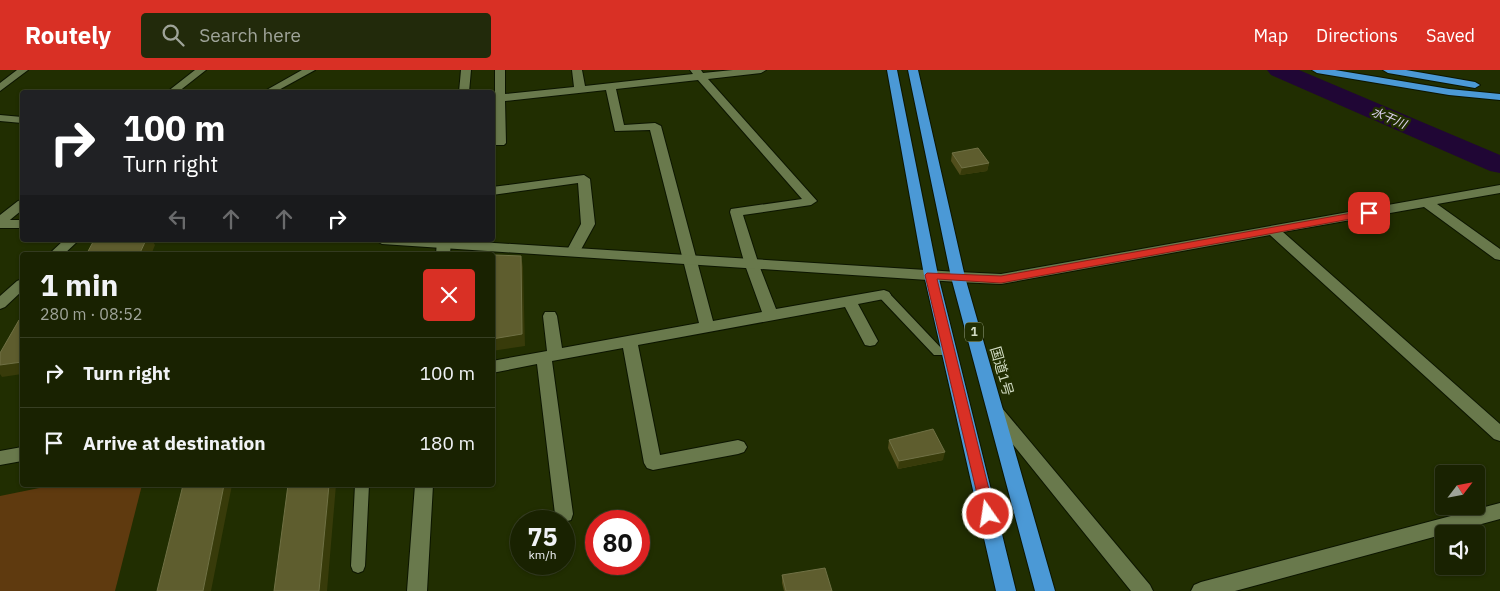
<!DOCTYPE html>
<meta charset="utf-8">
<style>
:root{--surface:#192201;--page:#222a0b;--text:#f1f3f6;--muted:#9fa499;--line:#373f23;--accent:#d93025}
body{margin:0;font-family:"IBM Plex Sans","Noto Sans JP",sans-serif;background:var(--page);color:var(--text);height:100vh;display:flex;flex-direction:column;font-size:19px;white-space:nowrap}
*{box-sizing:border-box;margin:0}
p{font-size:16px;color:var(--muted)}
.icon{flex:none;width:28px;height:28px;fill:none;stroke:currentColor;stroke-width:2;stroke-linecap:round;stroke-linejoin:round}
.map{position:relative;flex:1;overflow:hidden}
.details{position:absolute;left:20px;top:182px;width:475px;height:235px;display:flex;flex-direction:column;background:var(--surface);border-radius:5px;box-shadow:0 1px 4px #0004,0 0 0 1px var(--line)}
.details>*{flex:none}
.hud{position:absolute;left:20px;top:20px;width:475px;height:152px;border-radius:5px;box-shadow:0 1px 4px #0004,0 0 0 1px var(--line);background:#202124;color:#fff;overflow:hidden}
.needle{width:32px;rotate:58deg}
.tools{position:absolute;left:1435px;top:395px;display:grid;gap:10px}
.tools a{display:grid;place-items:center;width:50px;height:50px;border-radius:5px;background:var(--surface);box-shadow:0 1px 4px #0004,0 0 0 1px var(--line);font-size:25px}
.speed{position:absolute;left:510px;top:440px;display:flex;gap:10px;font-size:25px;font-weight:700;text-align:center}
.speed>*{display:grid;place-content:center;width:65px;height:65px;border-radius:50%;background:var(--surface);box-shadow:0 1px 4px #0004,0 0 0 1px var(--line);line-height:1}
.speed small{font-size:12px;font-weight:400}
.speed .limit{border:8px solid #d22;background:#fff;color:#111}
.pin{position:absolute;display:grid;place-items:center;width:42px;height:42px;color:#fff;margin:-21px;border-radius:10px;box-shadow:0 2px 8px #0006}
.me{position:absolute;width:55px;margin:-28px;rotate:347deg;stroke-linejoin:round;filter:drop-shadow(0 0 4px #0008)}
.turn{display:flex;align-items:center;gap:18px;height:105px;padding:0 20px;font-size:22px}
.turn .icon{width:65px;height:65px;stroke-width:2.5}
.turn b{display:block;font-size:35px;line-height:42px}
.lanes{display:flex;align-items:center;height:48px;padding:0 20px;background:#0003;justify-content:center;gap:25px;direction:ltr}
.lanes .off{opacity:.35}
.round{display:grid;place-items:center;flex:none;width:52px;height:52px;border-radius:5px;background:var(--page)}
.headline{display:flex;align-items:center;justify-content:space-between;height:85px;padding:0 20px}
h1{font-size:30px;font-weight:700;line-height:38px}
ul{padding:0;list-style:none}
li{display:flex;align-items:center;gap:15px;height:70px;padding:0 20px;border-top:1px solid var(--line)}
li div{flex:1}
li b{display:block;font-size:19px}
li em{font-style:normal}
header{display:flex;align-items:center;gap:30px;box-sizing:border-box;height:70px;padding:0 25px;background:var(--accent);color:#fff}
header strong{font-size:24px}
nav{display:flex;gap:28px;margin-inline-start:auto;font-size:18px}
.search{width:350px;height:45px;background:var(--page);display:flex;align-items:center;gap:12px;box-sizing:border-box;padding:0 18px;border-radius:5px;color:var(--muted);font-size:19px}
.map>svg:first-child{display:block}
.green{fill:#5f3a0f}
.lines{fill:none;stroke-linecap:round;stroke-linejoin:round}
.river{fill:#200635;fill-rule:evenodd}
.lane-casing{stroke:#0c1500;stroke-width:2}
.street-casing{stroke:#0c1500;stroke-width:2}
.secondary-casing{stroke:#0c1500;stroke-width:2}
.highway-casing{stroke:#0c1500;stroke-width:2}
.lane{fill:#69794c;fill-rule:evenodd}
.street{fill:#69794c;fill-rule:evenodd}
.secondary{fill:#69794c;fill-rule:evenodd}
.highway{fill:#4b99d6;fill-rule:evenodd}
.wall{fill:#514e1c}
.shaded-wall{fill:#383b0a}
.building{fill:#5e5d2e;stroke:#707145}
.route{fill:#d93025;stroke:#8d1f18}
.labels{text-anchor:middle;stroke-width:5;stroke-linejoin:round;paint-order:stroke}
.far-water-label{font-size:12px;font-style:italic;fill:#e2d5f5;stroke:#212e01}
.shield{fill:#212e01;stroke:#9ca788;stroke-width:1}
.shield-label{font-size:12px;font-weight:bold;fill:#d1dbc2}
.street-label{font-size:14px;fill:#d1dbc2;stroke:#212e01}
</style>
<header>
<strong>Routely</strong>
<div class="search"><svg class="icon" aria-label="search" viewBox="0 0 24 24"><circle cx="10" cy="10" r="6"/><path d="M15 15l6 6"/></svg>Search here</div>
<nav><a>Map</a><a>Directions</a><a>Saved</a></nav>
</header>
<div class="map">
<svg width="1500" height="521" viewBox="0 0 1500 521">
<rect width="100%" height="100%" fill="#212e01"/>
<path class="green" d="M54,415H142L115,521H0V426Z"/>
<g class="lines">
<path class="river" d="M1267,0H1299L1500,85V103L1490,101L1271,5Z"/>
<g class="lane-casing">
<path id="lane" d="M884,221L888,222L942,279L944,282L942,285H934L880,228L879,225Z
M355,415H369L365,496L363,501L358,503L353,501L351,496Z"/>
</g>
<g class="street-casing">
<path id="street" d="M17,0H28L0,21V13Z
M195,0H206L178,22H167Z
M302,0H315L275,22H263Z
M461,0H471L469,22H459Z
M495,0H505V24L574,17L572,0H582L585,16L693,4L690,0H701L703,3L733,0H766L761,3L708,9L817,131L811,135L743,145L759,195L776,239L884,220L889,222L891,225L889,228L858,234L878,271L875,275L870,276L865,275L845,237L638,275L660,385L738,370L744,372L747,377L744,382L738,384L653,400L647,398L644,393L623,278L552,291L573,444L571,450L564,452L557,450L555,444L537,294L492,303V291L547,281L543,246L545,242H555L557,246L562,278L699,253L650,60L615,61L606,20L505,31L506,73L504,75H496L494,73L495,32H492V26H495ZM698,10L802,129L731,139L730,142L745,195L762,242L713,251L661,56L655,53L624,55L616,19Z
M0,45L22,47V53L0,51Z
M584,105L590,109L595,154L578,185L573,186L566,182L581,154L578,113L492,125V117Z
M1500,115V123L1437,134L1500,179V190L1495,189L1424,137L1283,162L1500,354V371L1494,369L1270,165L1001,214L958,212L953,210L951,207L953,204L958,202L1001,204Z
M22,130V140L5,154L0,155V145L18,131Z
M64,170H79L63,185H48Z
M437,170H451L450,185H436Z
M22,209V221L5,237L0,239V226L17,211Z
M996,336L1002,338L1150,515L1153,521H1131L990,346L988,342L990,338Z
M22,377V391L0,395V381Z
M415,415H433L427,521H407Z
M1500,433V449L1235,521H1191L1194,515L1201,512Z"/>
</g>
<g class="secondary-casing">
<path id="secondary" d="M0,150H22V158H0Z
M375,170H447L958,202L963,204L965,207L963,210L958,212L382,174Z"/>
</g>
<g class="highway-casing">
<path id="highway" d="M887,0H897L938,205L1016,521H996L924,205Z
M908,0H918L965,207L1055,521H1035L951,207Z
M1312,0H1335L1449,19L1500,24V30L1449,25L1317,3Z
M1383,0H1406L1475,12L1480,15L1475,18L1388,3Z"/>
</g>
<use href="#lane" class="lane"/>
<use href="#street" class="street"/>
<use href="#secondary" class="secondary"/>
<use href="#highway" class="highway"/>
</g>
<path class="wall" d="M952,83L989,93L987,101L960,105L951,91Z
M889,370L943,390L898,399L888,378Z
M782,505L832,521H784L782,513Z"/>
<path class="shaded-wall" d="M989,93L987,101L960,105L962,98Z
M146,170H152L155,175L151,185H139Z
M521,186L523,197L525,276L492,281V269Z
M22,292V304L2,307L0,304V295Z
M945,382L943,390L898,399L899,391Z
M224,415H232L211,521H203Z
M329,415H336L327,521H319Z"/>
<path class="building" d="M978,78L989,93L962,98L952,83Z
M106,170H146L139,185H86L93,172Z
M470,184L521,186L522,264L492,269V185H470Z
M19,250H22V292L0,295V283Z
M933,359L945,382L899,391L889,370Z
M183,415H224L203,521H157Z
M288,415H329L319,521H274Z
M825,498L832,521H786L782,505Z"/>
<path class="route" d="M1369,140L1372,141V145L1001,213L937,209L995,444L993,449L988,450L983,449L925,205L927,203L1001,206Z"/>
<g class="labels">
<g class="far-water-label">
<text transform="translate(1389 48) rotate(23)" y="4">水干川</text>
</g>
<rect class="shield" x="965" y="252.5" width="18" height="19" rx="4"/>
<g class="shield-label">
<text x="974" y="266">1</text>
</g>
<g class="street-label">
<text transform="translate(1002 301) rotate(74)" y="5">国道1号</text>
</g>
</g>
</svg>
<div class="tools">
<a><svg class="needle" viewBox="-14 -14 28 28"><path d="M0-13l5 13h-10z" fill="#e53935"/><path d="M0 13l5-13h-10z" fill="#9fa499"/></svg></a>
<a><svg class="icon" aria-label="sound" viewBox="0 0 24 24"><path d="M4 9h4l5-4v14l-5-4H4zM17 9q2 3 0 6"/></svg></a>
</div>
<div class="speed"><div>75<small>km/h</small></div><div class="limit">80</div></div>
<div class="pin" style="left:1369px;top:143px;background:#d93025"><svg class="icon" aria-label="arrive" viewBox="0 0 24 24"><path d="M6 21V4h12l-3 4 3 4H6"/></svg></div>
<svg class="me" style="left:988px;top:444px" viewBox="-20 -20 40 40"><circle r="17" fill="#d93025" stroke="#fff" stroke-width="3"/><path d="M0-11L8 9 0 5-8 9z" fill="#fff"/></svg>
<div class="hud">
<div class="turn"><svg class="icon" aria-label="right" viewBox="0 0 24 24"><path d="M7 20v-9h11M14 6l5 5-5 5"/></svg><div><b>100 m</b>Turn right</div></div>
<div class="lanes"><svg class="icon off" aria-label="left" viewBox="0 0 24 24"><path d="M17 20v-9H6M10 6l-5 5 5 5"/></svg><svg class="icon off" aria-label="ahead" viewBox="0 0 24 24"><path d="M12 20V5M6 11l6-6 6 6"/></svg><svg class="icon off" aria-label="ahead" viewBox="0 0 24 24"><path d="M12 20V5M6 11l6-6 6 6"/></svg><svg class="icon" aria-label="right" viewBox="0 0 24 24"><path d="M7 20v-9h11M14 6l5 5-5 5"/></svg></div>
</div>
<section class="details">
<div class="headline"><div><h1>1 min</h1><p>280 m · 08:52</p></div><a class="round" style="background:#d93025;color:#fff"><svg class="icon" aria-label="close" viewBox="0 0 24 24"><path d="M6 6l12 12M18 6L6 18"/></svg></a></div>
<ul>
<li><svg class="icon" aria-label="right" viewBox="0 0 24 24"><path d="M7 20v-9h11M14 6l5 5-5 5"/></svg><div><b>Turn right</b></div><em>100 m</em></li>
<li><svg class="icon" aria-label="arrive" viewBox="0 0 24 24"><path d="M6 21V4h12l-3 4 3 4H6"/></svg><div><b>Arrive at destination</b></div><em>180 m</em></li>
</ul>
</section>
</div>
